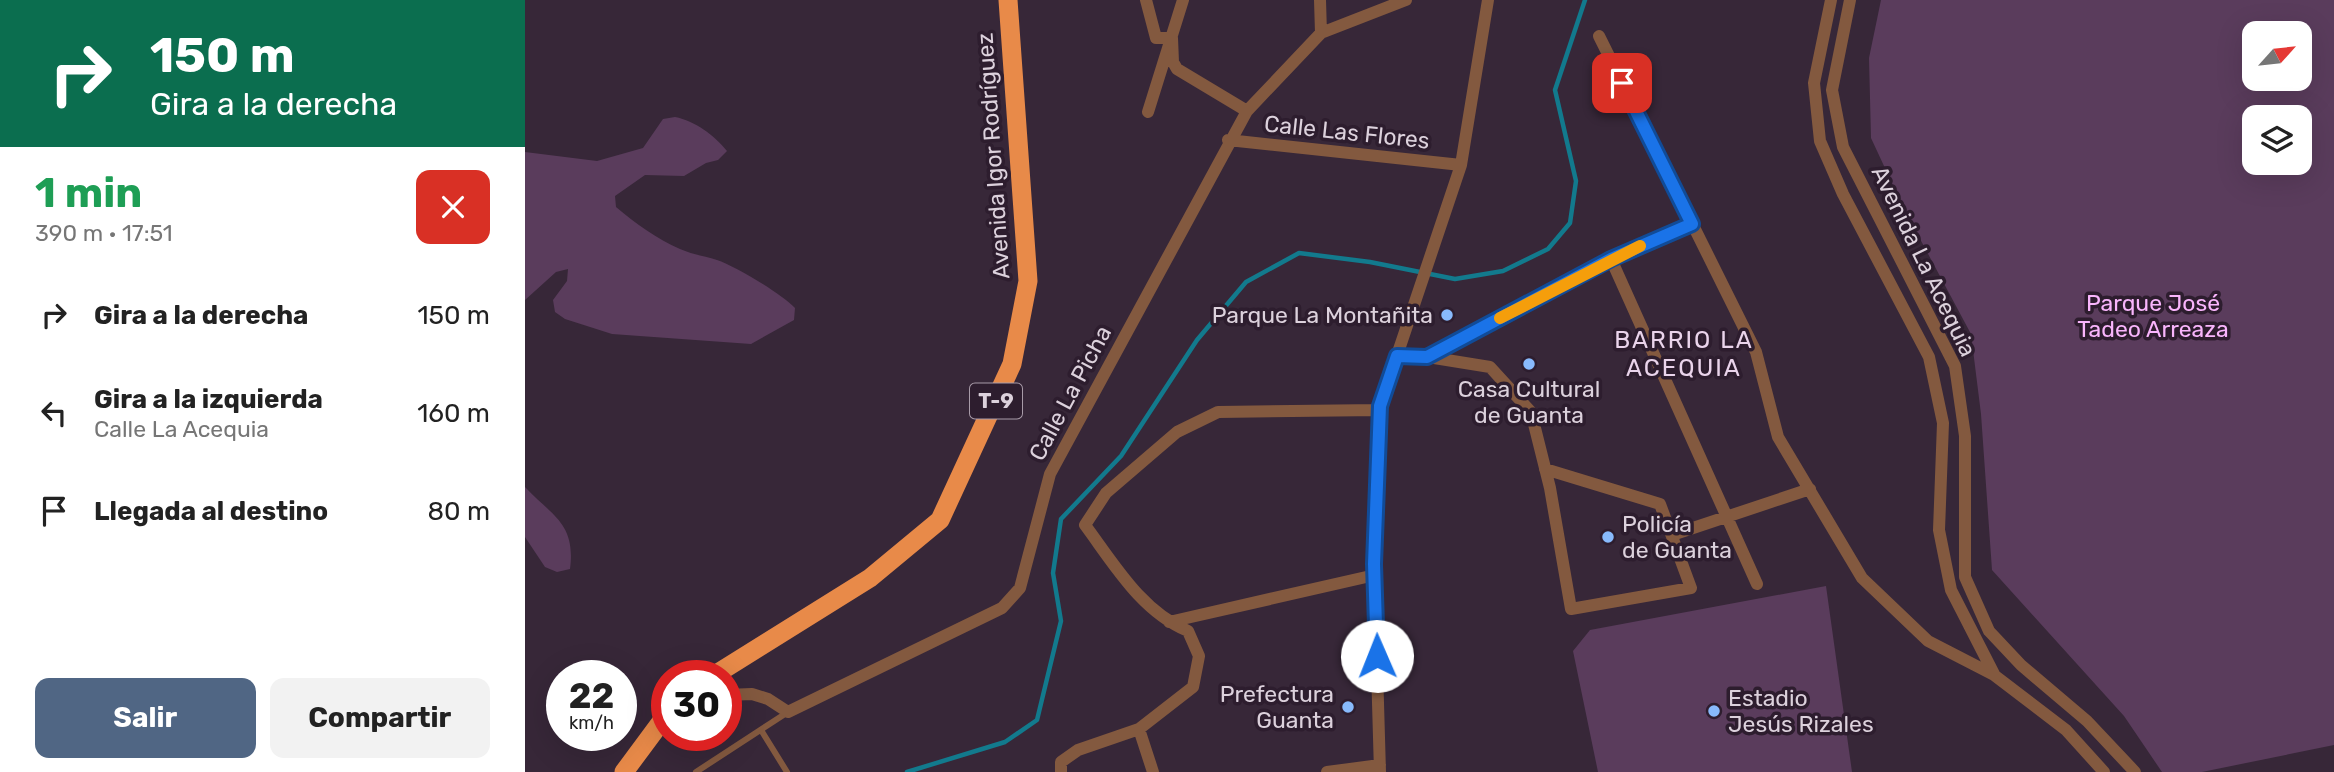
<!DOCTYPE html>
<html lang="es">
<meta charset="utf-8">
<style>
:root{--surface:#fff;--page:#f2f2f2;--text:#222;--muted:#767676;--accent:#506684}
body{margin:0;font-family:Rubik,sans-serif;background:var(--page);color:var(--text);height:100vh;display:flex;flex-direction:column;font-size:26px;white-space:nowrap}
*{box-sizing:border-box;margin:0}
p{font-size:23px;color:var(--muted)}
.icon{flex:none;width:38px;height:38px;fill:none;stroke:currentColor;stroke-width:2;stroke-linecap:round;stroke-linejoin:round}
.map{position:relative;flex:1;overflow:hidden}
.side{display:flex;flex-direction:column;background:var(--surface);width:525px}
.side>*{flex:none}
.hud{background:#0b6e4f;color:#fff;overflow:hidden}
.needle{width:46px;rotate:63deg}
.buttons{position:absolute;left:1717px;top:21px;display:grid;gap:14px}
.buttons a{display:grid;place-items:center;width:70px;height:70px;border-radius:14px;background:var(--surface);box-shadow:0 7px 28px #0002;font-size:35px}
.speed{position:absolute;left:21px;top:660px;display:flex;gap:14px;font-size:35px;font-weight:700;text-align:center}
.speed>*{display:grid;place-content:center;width:91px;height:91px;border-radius:50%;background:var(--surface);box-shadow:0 7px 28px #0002;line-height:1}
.speed small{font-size:18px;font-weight:400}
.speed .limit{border:10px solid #d22;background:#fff;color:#111}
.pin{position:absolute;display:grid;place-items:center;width:60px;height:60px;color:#fff;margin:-30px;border-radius:14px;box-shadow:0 4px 10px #0006}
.me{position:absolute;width:77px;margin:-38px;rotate:359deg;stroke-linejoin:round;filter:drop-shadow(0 0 5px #0008)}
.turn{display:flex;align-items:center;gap:24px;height:147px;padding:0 35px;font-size:32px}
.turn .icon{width:91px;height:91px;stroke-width:2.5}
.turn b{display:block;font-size:49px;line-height:60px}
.round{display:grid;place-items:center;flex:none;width:74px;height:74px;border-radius:14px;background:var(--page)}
.overview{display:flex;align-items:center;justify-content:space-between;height:119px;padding:0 35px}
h1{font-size:42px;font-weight:700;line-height:52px;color:#1e9e55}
.action{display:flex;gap:14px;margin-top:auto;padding:14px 35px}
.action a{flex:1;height:80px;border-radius:14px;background:var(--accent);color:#fff;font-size:28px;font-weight:700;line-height:80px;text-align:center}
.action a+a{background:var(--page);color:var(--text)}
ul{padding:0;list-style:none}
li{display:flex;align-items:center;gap:21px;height:98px;padding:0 35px}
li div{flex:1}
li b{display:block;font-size:26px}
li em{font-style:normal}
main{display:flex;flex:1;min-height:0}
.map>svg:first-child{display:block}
.green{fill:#5a3c5c;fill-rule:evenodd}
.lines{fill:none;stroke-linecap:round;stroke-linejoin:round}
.stream{stroke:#127a8d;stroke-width:4.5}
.service{stroke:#83593f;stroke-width:6}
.minor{stroke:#83593f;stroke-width:12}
.trunk{stroke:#e88a49;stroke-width:19}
.route-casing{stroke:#114b97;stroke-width:18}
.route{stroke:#1a73e8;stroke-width:12}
.slow{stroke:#f59e0b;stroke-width:12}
.poi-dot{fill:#88bafc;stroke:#2d1d2e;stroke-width:2.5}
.labels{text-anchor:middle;stroke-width:7;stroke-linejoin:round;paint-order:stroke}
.shield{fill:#2d1d2e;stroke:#a89ba8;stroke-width:2}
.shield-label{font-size:21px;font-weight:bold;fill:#dcd1dc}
.street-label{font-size:23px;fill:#dcd1dc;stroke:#2d1d2e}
.park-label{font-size:23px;fill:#f9b5fc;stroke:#2d1d2e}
.poi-label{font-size:23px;fill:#dcd1dc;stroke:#2d1d2e;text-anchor:end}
.neighbourhood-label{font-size:24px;letter-spacing:2px;fill:#ead4eb;stroke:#2d1d2e}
</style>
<main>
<section class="side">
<div class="hud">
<div class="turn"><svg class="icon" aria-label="right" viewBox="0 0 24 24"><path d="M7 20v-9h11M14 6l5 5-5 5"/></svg><div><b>150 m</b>Gira a la derecha</div></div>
</div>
<div class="overview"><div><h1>1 min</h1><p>390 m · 17:51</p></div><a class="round" style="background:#d93025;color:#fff"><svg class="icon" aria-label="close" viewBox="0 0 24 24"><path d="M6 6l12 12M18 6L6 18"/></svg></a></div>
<ul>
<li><svg class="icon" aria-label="right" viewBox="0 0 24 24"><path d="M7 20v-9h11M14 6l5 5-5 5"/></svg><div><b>Gira a la derecha</b></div><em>150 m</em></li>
<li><svg class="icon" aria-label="left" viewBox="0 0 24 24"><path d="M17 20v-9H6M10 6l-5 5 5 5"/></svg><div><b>Gira a la izquierda</b><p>Calle La Acequia</p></div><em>160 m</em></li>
<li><svg class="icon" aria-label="arrive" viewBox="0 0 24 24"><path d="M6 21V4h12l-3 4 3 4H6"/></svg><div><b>Llegada al destino</b></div><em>80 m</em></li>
</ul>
<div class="action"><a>Salir</a><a>Compartir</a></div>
</section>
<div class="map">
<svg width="1809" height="772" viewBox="0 0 1809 772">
<rect width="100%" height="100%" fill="#372738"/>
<path class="green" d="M1356,0H1809V745L1677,772H1637L1599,716L1467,570L1456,414L1446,334L1379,209L1346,138L1344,58ZM1774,33V79H1729V33ZM1774,117V163H1729V117Z
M150,117C170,121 189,135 202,151L193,160L181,163L159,176L120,175L90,196L91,207C110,223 132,239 155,249C166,254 179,256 192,260C210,266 257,294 270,308L269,320L226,344L87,334L40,319L30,312L28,300L42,281L43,269L31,272L0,300V152L72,161L118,148L138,119Z
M0,487C27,516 51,523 45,569L32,572L20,567L0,537Z
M1301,586L1327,772H1073L1048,651L1065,630Z"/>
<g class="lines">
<path class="stream" d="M382,772L480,742L512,720L536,621L528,573L536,519L596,456L672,340L721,282L774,253L845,262L930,279L978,271L1023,249L1045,223L1051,181L1030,90L1060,0"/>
<path class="service" d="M236,730L262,772
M171,772L263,712"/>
<path class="minor" d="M621,0L631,38H647L648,62L652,69L722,111
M795,0L796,33
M1306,0L1289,83L1295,141L1318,194L1404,357L1418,423L1414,530L1426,590L1469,674
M1325,0L1307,90L1318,147L1430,366L1440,436V577L1464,631L1496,665L1562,721L1610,772
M1074,36L1231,352L1253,437L1337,578L1403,641L1469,675L1541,730L1579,772
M623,112L658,0
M703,140L936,165
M1086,259L1232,584
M871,356L903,357L1086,259L1167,224
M903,357L965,367L1006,412L1025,488L1046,609L1166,588L1135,504L1020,469
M1147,535L1285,489
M644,622L850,575
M201,695L227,694L243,699L263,712L477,608L495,588L525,474L722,111L796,33L881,0
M614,729L628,772
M536,772V762L553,750L614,729L668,687L674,656L663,631C616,611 589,564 560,525L581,493L652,432L693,412L855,410
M802,772L855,765
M855,772L849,564L855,406L936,165L963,0"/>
<path class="trunk" d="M188,676L345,578L415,520L487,364L503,281L483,0
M99,772L142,714"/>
</g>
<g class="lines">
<g class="route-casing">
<path id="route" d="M852,656L849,564L855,406L872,356L902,357L1086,259L1167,224L1097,83"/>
</g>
<use href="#route" class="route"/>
<path class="slow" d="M975,318L1115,246"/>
</g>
<g class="poi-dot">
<circle cx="922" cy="315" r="7"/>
<circle cx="1004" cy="364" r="7"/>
<circle cx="1083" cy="537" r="7"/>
<circle cx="823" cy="707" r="7"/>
<circle cx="1189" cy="711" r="7"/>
</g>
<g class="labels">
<rect class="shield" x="445" y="383.5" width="52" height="35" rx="5"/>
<g class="shield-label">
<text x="471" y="408">T-9</text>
</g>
<g class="street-label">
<text transform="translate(822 132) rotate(6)" y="8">Calle Las Flores</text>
<text transform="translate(468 156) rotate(-94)" y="8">Avenida Igor Rodríguez</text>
<text transform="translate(1399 261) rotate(64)" y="8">Avenida La Acequia</text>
<text transform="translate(545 393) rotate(-62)" y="8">Calle La Picha</text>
</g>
<g class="park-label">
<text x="1628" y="311">Parque José<tspan x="1628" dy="26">Tadeo Arreaza</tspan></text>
</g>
<g class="poi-label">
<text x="908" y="323">Parque La Montañita</text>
<text x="1004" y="397" text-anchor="middle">Casa Cultural<tspan x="1004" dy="26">de Guanta</tspan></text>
<text x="1097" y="532" text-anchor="start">Policía<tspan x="1097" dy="26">de Guanta</tspan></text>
<text x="809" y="702">Prefectura<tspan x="809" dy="26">Guanta</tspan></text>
<text x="1203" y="706" text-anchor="start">Estadio<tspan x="1203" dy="26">Jesús Rizales</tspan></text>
</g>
<g class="neighbourhood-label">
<text x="1159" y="348">BARRIO LA<tspan x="1159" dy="28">ACEQUIA</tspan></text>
</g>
</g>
</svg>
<div class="buttons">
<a><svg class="needle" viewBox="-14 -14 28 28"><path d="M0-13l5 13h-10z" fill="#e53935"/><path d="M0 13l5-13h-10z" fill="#767676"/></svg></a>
<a><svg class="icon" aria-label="layers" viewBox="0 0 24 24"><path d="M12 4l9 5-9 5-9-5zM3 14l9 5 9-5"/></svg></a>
</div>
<div class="speed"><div>22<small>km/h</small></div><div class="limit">30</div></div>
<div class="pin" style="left:1097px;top:83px;background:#d93025"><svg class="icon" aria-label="arrive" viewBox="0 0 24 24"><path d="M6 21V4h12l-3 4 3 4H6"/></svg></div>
<svg class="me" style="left:852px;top:656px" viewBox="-20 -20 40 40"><circle r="19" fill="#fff"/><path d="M0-13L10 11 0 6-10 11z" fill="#1a73e8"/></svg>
</div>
</main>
